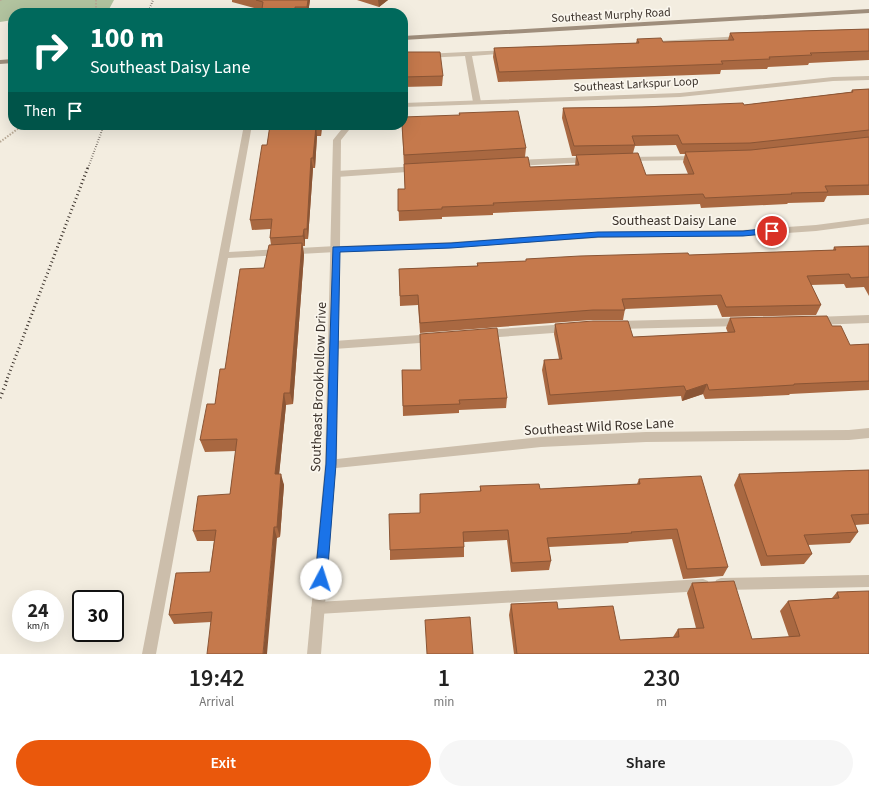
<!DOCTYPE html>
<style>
:root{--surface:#fff;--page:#f6f6f6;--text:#222;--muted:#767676;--accent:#ea580c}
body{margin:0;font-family:"Source Sans 3",sans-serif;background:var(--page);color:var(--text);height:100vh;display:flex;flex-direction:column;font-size:15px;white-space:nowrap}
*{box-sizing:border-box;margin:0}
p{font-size:13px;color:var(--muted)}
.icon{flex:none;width:22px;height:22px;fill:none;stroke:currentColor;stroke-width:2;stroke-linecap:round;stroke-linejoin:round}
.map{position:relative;height:654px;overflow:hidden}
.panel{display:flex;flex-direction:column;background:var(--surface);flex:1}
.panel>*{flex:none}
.guide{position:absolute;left:8px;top:8px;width:400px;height:122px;border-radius:16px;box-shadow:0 4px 16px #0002;background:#00695c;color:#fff;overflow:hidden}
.speed{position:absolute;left:12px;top:590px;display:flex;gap:8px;font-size:20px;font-weight:700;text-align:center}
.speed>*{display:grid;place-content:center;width:52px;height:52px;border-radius:50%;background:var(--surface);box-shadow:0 4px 16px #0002;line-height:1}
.speed small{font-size:10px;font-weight:400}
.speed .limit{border:2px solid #111;border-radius:6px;background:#fff;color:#111}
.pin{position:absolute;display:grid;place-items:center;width:34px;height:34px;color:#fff;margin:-17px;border:2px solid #fff;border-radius:50%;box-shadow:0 1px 4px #0007}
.me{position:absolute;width:44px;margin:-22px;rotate:5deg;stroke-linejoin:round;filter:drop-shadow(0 0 3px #0008)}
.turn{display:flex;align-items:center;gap:14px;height:84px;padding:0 16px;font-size:18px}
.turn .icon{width:52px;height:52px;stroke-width:2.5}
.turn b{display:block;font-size:28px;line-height:34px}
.then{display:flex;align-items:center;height:38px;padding:0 16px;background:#0003;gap:8px;font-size:15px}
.eta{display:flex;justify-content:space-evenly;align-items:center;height:68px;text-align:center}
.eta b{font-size:24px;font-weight:600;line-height:28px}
.action{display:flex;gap:8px;margin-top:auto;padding:8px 16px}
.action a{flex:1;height:46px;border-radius:24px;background:var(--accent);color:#fff;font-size:16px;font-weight:600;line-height:46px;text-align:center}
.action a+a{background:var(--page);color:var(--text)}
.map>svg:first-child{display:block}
.green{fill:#b2c39f}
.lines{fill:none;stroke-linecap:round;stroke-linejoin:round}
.path{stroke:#b8a995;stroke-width:2;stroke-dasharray:1.5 1.5;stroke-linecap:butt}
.lane{fill:#ccbeab;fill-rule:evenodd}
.street{fill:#ccbeab;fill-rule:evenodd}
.secondary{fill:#9f8e7c;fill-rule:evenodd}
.rail-far2{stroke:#3a312a;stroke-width:2;stroke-dasharray:0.5 2;stroke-linecap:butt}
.rail-far1{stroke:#3a312a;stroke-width:3;stroke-dasharray:1 3;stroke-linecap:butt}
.rail{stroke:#3a312a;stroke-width:3.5;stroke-dasharray:1 3.5;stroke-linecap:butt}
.wall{fill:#a96841;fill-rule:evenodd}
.shaded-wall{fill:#8a5535}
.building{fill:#c5794c;stroke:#8a5535}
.route{fill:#1a73e8;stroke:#114b97}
.labels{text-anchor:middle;stroke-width:3.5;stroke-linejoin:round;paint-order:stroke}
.far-street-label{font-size:12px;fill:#3a312a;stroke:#faf6ed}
.street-label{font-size:14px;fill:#3a312a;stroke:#faf6ed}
</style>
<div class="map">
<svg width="869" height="654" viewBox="0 0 869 654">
<rect width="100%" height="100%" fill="#f3ede0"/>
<path class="green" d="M0,0H114L107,13H13V20L0,22Z"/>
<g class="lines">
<path class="path" d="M0,0H2
M96,0V13
M0,142L23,125"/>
<path class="lane" d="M741,36L743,37V39L659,45L656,43L659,41Z
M508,50L510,51V53L472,56L481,102L477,104L473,102L465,56L403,59V55Z
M244,125H252L229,252L336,246L341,249L336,252L228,258L156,654H142Z
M696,156L700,158L699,160L628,161L624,159L628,157Z
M588,157L591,158L592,160L591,162L516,166L512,163L516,160Z
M418,166L422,169L421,171L337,177L333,174L337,171Z
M869,315V323L815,325L811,324L810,321L811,318L815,317Z
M741,318L745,319L746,322L745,325L741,326L617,329L613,328L612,325L613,322L617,321Z
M567,324L571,325L572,328L571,331L567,332L485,338L481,337L480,334L481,331L485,330Z
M434,334L438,335L439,338L438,341L434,342L334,349L330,348L329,345L330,342L334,341Z
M869,575V587L721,590L716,588L715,584L716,580L721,578Z
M703,579L708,581L709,585L708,589L703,591L318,614L313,612L311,608L313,604L318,602Z"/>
<path class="street" d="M869,76V80L833,81L680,97L403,107V103L680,93L833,77Z
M345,125H353L341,140L340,246L451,242L598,232L743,230L816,225L869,218V224L816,231L743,236L598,238L451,248L340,252L337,459L541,437L646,432L849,430L869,428V438L849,440L646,442L541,447L336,468L321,654H307L325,464L333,140Z"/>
<path class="secondary" d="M869,9V13L403,40V36Z
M13,59V63L0,64V60Z"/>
<path class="rail-far2" d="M148,13L153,0
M88,168L104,125"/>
<path class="rail-far1" d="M6,382L88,167"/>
<path class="rail" d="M0,398L7,381"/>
</g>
<path class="wall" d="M232,0H310L308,13H262V10L232,2Z
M357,0H388L379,7Z
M869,29V60L809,63L808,65L768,67L767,69L721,70L720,74L498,82L493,57L494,48L636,43L637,39L663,42L728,40L730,33Z
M403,52L443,76L442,86L403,87Z
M869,89V195L827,196L824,202L788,203L787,204L701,208L700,204L493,213V215L442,217V219L399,221L398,189H405L402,125L459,115V113L526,148L525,157L530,167L575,166L576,156H572L562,118L563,108L744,105L851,92L852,90ZM676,145L680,154H685L683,162L688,174L646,175L633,153L635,146Z
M270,125H322L321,136H317L315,168H313L308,239H305V246H303L304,255L293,404L286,405L279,474L284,485L280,537L277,538L211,622L174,624L169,615L210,572L214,541H197L193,531L230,494L236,451L205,452L200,440L215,404L225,369L264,268L271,245L270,238L271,229L252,230L250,220L267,145Z
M869,246V296L864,287L846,288L844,284L811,285L821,305L816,315L722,317L717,305L625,309L623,320H591L420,333L418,305L400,306L399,269L477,266V263L526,261V259L689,255L833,250L834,247Z
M730,318L832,326L850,345L869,344V390L790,394L789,395L705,399L703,394L682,401L681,396L548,405L542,370L544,360L559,359L554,334L555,324L633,337L728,333L726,328Z
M402,370L507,398L506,408L459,410V413L403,416Z
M869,470V524L855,525L858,532L850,543L808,545L812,554L804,564L761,566L734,485L739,474Z
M639,479L728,567L723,576L683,579L672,539L629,542L628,543L549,547L551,561L549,570L511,572L507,540L464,542V557L390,560V550L420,513L480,491V486L540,489L637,484Z
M692,583L752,639L789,637L780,611L788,601L832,598L837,592L869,654H514L509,615L511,604L558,609L620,640L673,637L678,629L696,628L687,593Z"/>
<path class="shaded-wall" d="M308,0H310L308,13L307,7Z
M378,0H388L379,7Z
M320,125H322L321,136Z
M316,126L317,136L315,168L313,158Z
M311,158L313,168L308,239L307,229Z
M304,229L305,239V246L303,236Z
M302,243L304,255L293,404L290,393Z
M707,384L703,394L682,401L686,391Z
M284,393L286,405L278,486L275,474Z
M281,474L284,485L280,537L277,527Z
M274,527L277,538L267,654H263Z"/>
<path class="building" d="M256,0H308L307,7H295V9H262L263,2Z
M869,29V51L810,53L812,55L769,57L770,59L721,61L723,64L499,72L494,48L639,43L637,39L661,38L663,42L734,40L730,33Z
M403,52H440L443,76L403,77Z
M869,89V130L750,143L682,144L678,135L632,136L635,145L574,146L563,108L642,107L743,103L744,105L853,92L852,90Z
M518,111L526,148L404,155L402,125H403V117L460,115L459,113Z
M270,125H320V126H316L313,158H311L307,229H304L303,236L270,238L272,219L250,220L262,145H267Z
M869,137V185L825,186L828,192L791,193L792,194L705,198L703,194L493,203L494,205L442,207V209L398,211V189H405L404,164L528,157L530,167L579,165L576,155L638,153L646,175L694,174L685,152L751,150Z
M302,243L290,393H284L275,474H281L277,527H274L263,654H207L212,612L169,615L176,573L210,572L216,530L193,531L198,496L230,494L237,439L200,440L207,404H215L220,369H225L240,269L264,268L269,245Z
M869,246V277L851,278L849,274L807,276L821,305L726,307L721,295L622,299L625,310H593L420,323L418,295L400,296L399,269L478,266L477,263L526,261V259L580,256L688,253L689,255L836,250L834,247Z
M827,316L832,326H841L850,345L869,344V381L794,384V385L709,390L707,384L686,391L684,386L550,395L544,360L562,359L555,324L593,321H628L633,337L735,332L730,318Z
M497,328L507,398L459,400L460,404L403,406L402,370H421L420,334Z
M869,470V514L851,515L858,532L804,535L812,554L767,556L739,474Z
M701,476L728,567L687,569L677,529L631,532L632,533L547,538L551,561L512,563L508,530L463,532L464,547L390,550L389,514L420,513V494L481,491L480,486L539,484L540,489L640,484L639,479Z
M734,581L752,639L800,636L788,601L839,598L837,592L869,591V654H517L511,604L557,602L558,609L613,606L620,640L679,637L678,629L704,628L692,583Z
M470,617L473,654H427L425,620Z"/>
<path class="route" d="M772,228L777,231L775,233L743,236L598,237L451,248L340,252L336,464L327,579L325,583L321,585L317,583L315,579L326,464L333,247L451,243L598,232L743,231Z"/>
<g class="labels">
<g class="far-street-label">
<text transform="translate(611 15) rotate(-3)" y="4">Southeast Murphy Road</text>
<text transform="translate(636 84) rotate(-3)" y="4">Southeast Larkspur Loop</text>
</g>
<g class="street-label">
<text x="674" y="225">Southeast Daisy Lane</text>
<text transform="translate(318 387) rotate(-88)" y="5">Southeast Brookhollow Drive</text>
<text transform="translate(599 426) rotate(-3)" y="5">Southeast Wild Rose Lane</text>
</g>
</g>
</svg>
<div class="speed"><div>24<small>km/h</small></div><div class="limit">30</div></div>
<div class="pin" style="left:772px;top:231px;background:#d93025"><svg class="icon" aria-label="arrive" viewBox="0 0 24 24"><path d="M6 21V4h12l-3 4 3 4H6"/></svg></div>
<svg class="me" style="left:321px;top:579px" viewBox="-20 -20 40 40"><circle r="19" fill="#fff"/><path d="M0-13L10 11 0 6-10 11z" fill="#1a73e8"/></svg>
<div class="guide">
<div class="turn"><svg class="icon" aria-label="right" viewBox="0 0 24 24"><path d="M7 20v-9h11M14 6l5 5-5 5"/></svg><div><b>100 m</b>Southeast Daisy Lane</div></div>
<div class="then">Then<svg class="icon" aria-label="arrive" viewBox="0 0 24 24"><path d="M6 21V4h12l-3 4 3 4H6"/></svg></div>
</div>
</div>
<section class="panel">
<div class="eta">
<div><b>19:42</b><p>Arrival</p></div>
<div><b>1</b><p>min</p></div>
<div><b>230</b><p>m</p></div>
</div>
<div class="action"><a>Exit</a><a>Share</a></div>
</section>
